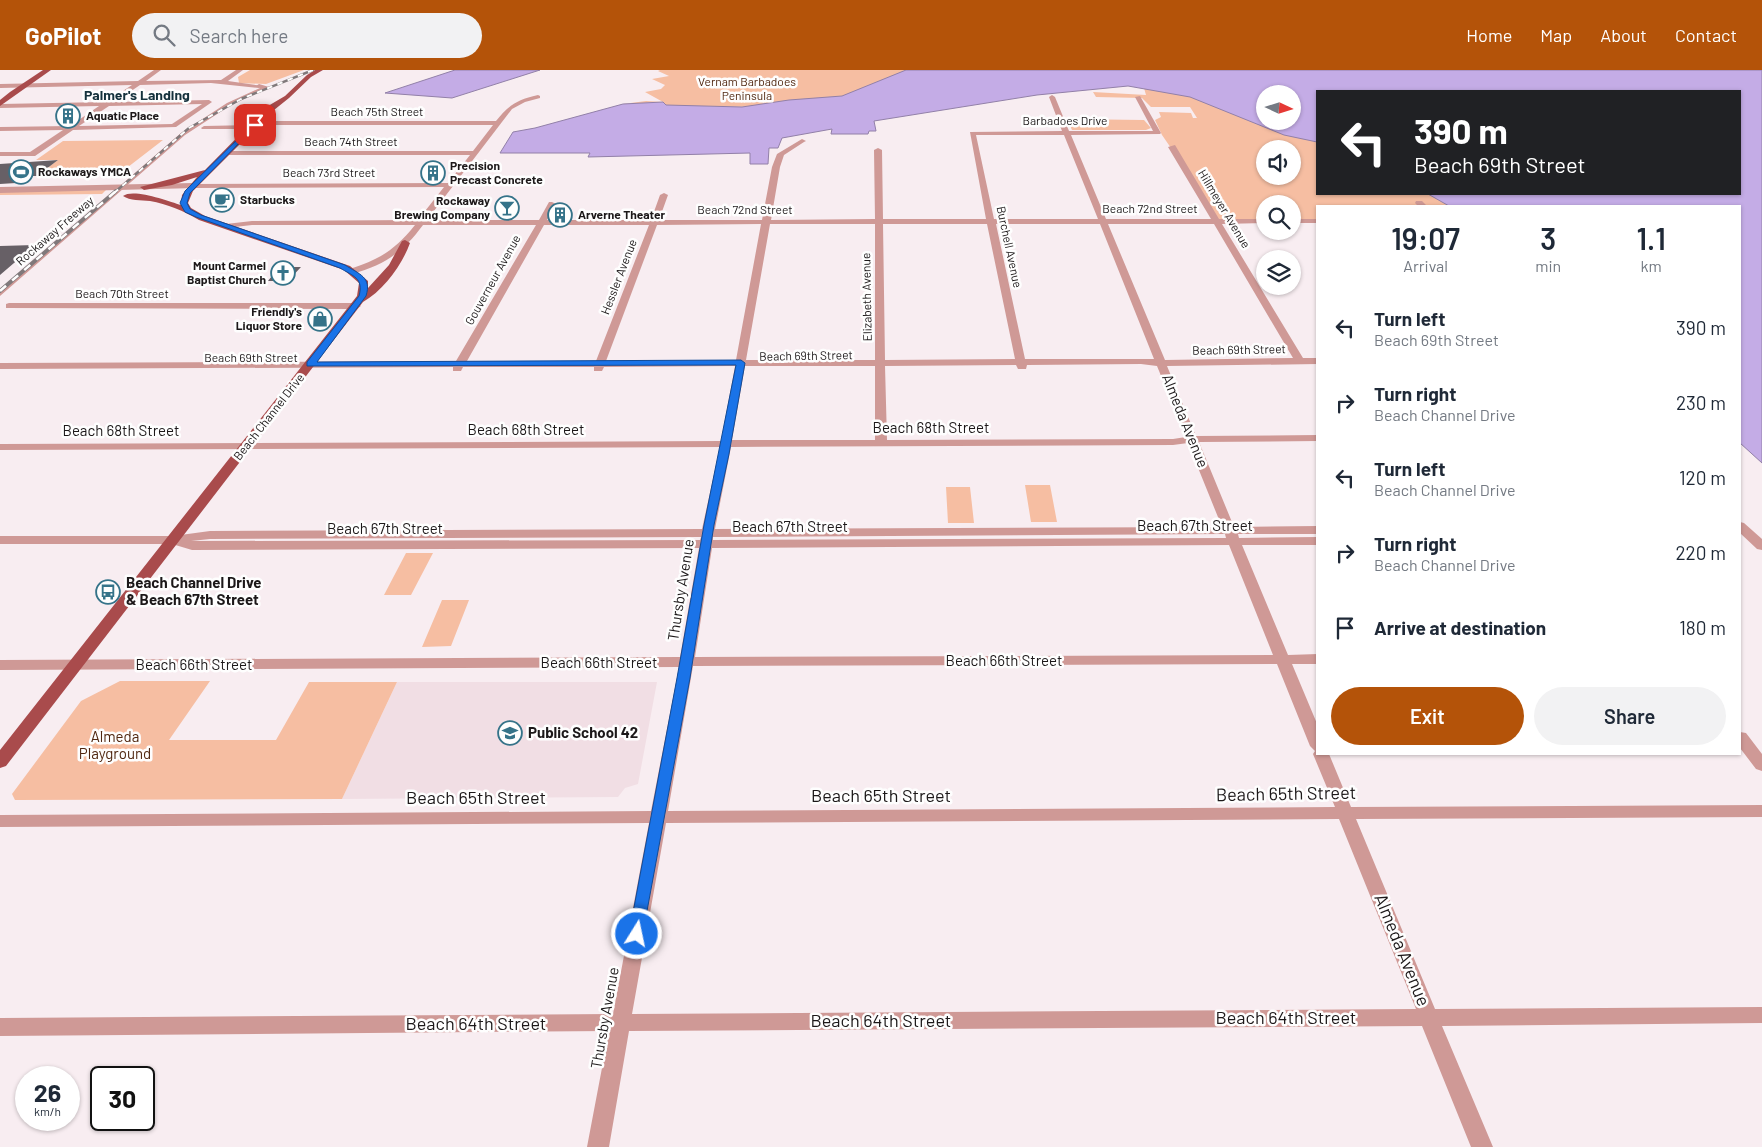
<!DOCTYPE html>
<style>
:root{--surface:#fff;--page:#f2f2f3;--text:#1f2937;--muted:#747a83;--accent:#b45309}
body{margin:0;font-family:Barlow,sans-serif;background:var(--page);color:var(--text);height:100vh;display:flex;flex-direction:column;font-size:19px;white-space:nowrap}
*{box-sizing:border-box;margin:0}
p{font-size:16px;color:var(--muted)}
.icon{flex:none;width:28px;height:28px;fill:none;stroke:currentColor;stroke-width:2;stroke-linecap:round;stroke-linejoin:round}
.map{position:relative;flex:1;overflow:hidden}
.drawer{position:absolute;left:1316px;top:135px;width:425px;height:550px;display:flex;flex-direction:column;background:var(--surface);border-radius:0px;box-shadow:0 1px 4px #0004}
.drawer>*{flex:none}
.guide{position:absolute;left:1316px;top:20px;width:425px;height:105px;border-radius:0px;box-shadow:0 1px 4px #0004;background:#202124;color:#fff;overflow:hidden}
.needle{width:32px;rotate:94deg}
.controls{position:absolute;left:1256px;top:15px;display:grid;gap:10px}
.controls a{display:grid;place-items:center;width:45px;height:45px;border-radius:50%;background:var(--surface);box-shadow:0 1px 4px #0004;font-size:25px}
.speed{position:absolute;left:15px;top:996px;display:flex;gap:10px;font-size:25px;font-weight:700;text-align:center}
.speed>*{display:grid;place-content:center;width:65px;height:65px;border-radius:50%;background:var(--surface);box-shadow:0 1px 4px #0004;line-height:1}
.speed small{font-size:12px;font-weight:400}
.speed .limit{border:2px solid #111;border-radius:8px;background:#fff;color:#111}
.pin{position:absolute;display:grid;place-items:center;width:42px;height:42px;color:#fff;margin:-21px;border-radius:10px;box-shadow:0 2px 8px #0006}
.me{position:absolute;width:55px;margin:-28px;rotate:10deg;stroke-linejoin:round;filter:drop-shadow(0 0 4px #0008)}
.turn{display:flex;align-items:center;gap:18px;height:105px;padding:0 15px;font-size:22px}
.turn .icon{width:65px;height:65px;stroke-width:2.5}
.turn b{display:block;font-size:35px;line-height:42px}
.eta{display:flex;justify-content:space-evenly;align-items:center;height:85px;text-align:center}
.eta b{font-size:30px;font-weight:600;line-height:35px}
.cta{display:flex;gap:10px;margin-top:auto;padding:10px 15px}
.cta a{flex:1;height:58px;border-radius:30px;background:var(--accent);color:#fff;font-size:20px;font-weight:600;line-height:58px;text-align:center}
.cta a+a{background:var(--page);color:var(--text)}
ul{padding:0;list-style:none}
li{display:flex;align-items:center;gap:15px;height:75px;padding:0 15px}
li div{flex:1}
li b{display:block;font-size:19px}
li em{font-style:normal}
header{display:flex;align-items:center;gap:30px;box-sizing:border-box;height:70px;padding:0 25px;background:var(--accent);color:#fff}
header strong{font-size:24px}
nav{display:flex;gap:28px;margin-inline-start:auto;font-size:18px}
.search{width:350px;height:45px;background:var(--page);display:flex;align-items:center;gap:12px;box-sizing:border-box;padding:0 18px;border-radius:28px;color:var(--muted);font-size:19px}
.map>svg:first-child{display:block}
.built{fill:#f1dee4}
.green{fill:#f6bea2;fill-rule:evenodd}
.water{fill:#c4ace6;stroke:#9280a8;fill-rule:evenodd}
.building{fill:#676066}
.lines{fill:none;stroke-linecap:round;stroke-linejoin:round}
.pedestrian{fill:#cf9996;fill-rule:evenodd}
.minor{fill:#cf9996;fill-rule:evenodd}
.tertiary{fill:#cf9996;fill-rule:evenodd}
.primary{fill:#a94b4c;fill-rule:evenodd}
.rail-far1-casing{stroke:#80797b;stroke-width:2.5}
.rail-casing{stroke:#80797b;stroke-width:4}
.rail-far1{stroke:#fefefe;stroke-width:2;stroke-dasharray:5.5;stroke-linecap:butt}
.rail{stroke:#fefefe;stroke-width:2.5;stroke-dasharray:8;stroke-linecap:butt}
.route{fill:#1a73e8;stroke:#114b97}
.labels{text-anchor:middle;stroke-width:5;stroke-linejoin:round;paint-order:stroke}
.far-park-label{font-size:12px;fill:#502710;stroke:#fefefe}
.far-street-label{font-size:12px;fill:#1c1819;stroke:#fefefe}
.far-poi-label{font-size:12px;font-weight:bold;fill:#1c1819;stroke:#fefefe;text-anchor:start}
.far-neighbourhood-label{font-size:14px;font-weight:bold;fill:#15323d;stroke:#fefefe}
.street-label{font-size:15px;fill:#1c1819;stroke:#fefefe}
.poi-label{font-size:15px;font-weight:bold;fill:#1c1819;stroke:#fefefe;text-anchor:start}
.park-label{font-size:15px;fill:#502710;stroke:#fefefe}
.near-street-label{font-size:18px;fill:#1c1819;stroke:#fefefe}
</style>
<header>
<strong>GoPilot</strong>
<div class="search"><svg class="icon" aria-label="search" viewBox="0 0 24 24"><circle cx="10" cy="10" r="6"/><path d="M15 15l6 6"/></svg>Search here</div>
<nav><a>Home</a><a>Map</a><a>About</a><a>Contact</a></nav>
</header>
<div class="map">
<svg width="1762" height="1077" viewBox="0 0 1762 1077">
<rect width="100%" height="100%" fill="#f8edf1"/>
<path class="built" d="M397,612H657L638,714L625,718L618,727L342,729Z"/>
<path class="green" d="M250,0H304L266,14L239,13L238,7Z
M660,0H912L864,23L764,37L666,36L663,32L623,34L646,31L663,32L645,22L661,19L665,15L652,9L669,6L658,1Z
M1237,9L1317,26L1318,124H1520L1534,136H1318L1317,151H1293L1292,134H1265V151H1216L1182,94L1162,65L1155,50L1161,47L1159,42L1191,43L1193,48H1197L1190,37H1151L1142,28L1096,27L1093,22L1146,25L1144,18ZM1265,24H1292V51H1265ZM1265,79H1292V106H1265Z
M1067,49L1144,50L1151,58L1146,60H1072Z
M163,70L128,97L46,99L58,90H36L63,71Z
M106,120L102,124L0,125V122Z
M1025,415H1050L1057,452H1031Z
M946,417H970L974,453H948Z
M406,483H433L411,525H384Z
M442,530H469L451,576L422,577Z
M120,611H210L169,670H276L309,612H397L342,729L15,730L12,724L81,631Z"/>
<path class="water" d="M455,0H540L452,28L385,23Z
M906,0H1762V393L1740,373V136H1449L1428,124H1740V21H1318L1317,72L1284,65L1190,27L1128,16L1037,25L874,51L876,61H869L868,64H831L832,59L782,68L778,78H769L768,94H750V83L588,87L590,83H500L513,62L535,58L623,34L663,32L666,35L742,37L789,30L842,26ZM1265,24H1292V51H1265Z"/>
<path class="building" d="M58,90L37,106H26L16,113L0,114V94Z
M35,175L0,205V176Z
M279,197H301L288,211H268Z"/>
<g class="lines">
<path class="pedestrian" d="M259,14L269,17L231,35L185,65L0,226V220L181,63L227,33L260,18L256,16Z"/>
<path class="minor" d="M154,0H161L146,11L221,10L236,0H243L228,11L262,16L259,18L211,13L140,15L115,32L209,30L212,32L176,57L73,60L35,86H0V82H30L63,60L0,61V57L70,56L99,36L0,38V34L106,32L132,15L0,18V14L138,11ZM202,34L172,54L79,56L109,36Z
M538,25L540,26V28L525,32L512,39L427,150H539L549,132H552L556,134L547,150H651L660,125L664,123L668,125L659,150H762L772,97L777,84L802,69L806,71L804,72L784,85L780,97L771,150L875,149L874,80L878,78L882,80L883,149H986L970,62L1062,61L1049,27L1052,25L1055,27L1069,61H1153L1135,27L1140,26L1161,63L1160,64L1071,65L1106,149H1211L1168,77L1175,75L1219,149H1265V153L1222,154L1303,288H1318V294L1167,296L1196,366L1318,365V371L1199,372L1234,457L1318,456V464H1238L1239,468L1318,467V475H1242L1288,585L1318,584V594H1292L1318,656V684H1329L1351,737L1762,735V747L1356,749L1435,939L1762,937V953L1442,956L1493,1077H1471L1422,956L629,961L609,1077H587L609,961L0,966V948L613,944L649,753L0,757V745L651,741L679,597L0,600V590L680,587L699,478L192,480L172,474H0V466H173L210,461L702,459L720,377L0,380V374L721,371L735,296L604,297L602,301H594V297H463L461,301H453V297L0,299V293L456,291L536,155H423C403,182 385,195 352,204L348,201L349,199C379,190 395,180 415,155H252L226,158L222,156L226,154L252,151L418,150L444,117L193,118L189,116L193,114L448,113L470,85H226L222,83L226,81H473L493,55H256L253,53L256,51H496C510,34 517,30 538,25ZM976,65H1064L1098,149H994ZM761,154L736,290L606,291L657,155ZM770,154H875V290H746ZM883,154H987L1015,289L885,290ZM996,154H1100L1154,289H1025ZM1108,154H1214L1293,288L1165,290ZM544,155H649L596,291H467ZM1141,294L1157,296L1186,367L1173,369L887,370L885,296L1016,295L1018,299H1026L1027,295ZM745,296H875V370H732ZM1188,373L1222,457L715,459L731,377L1173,375ZM1225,464L1226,468L713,470V467ZM701,467L700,470L191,471L210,469ZM1229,475L1273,585L695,587L712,478ZM1277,594L1310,676L1315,681L1313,684L1335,737L668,741L693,596ZM1339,749L1416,939L632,944L666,753Z
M204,56L253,55L256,57L253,59H202L201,58Z
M1416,131H1422L1427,136H1418L1415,133Z
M1292,149H1318V153H1292Z
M9,233H356L361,236L356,239L6,238V234Z
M1740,452L1744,453L1762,469V480L1757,479L1740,463Z
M1740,662L1746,663L1762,684V701L1756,699L1740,678Z"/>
<path class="tertiary" d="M193,113L197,116L196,118L0,123V117Z"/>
<path class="primary" d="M43,0H51L0,36V30L10,22Z
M315,0H323L311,7L289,28L274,40L193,121L188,133L191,138L205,146L350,196L368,211V218L389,195L402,171L405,170L410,173C402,195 384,220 363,232L6,696L0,698V680L357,226L359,213L344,200L199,150C184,141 167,134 150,131C141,130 130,131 123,126C133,118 168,131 181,135L182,125L197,107L172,115L144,120L140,117L205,100L268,36L285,26L307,5Z"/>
<g class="rail-far1-casing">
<path id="rail-far1" d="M114,123L189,58L241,29L313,0"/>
</g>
<g class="rail-casing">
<path id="rail" d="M0,221L116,121"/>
</g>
<use href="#rail-far1" class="rail-far1"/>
<use href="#rail" class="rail"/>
</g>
<path class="route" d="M253,54L257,55L190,123L187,133L190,139L201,145L345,195C359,204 372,207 366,226L317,292L741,290L745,293L729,384L714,455L690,608L642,868L637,870L632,868L629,864L677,608L704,455L736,295L307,296V292L359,226C364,208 353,206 340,198L196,147L185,142L180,133L185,121Z"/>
<defs>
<g id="building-ring" transform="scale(1.25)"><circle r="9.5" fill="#fefefe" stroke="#357389" stroke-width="1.5"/><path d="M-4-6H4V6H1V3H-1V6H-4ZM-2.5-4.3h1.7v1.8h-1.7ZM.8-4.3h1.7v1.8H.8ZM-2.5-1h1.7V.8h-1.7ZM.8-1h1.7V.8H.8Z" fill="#357389"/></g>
<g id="stadium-ring" transform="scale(1.25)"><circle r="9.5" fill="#fefefe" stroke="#357389" stroke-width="1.5"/><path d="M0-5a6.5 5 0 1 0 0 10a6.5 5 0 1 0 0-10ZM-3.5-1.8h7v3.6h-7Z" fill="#357389"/></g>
<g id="cafe-ring" transform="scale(1.25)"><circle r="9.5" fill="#fefefe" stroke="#357389" stroke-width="1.5"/><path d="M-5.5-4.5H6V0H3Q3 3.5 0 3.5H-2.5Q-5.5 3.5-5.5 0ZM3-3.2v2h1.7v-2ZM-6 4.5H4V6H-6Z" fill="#357389"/></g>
<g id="bar-ring" transform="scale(1.25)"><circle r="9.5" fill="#fefefe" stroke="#357389" stroke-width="1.5"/><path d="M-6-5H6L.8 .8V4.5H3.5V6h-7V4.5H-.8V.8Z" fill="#357389"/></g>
<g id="church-ring" transform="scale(1.25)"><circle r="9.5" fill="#fefefe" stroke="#357389" stroke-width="1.5"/><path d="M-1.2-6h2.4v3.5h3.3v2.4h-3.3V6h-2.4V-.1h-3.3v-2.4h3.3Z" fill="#357389"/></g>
<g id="shop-ring" transform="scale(1.25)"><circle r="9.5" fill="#fefefe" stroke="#357389" stroke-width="1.5"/><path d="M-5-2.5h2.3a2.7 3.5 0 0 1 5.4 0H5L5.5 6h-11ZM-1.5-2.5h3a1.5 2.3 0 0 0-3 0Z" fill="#357389"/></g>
<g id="bus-ring" transform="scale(1.25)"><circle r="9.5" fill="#fefefe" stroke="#357389" stroke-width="1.5"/><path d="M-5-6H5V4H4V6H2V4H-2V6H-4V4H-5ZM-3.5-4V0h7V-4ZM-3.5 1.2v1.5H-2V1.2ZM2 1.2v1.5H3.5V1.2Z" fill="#357389"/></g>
<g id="school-ring" transform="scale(1.25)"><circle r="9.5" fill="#fefefe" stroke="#357389" stroke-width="1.5"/><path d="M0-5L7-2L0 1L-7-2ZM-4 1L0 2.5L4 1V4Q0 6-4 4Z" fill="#357389"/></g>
</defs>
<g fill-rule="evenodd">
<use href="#building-ring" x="68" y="46"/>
<use href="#stadium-ring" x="21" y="102"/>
<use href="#building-ring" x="433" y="103"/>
<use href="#cafe-ring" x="222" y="130"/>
<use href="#bar-ring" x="507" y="138"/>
<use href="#building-ring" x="560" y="145"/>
<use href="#church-ring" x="283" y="203"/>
<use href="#shop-ring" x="320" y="249"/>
<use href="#bus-ring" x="108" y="522"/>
<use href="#school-ring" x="510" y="663"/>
</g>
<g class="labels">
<g class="far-park-label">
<text x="747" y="16">Vernam Barbadoes<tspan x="747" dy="14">Peninsula</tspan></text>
</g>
<g class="far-street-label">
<text x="377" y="46">Beach 75th Street</text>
<text x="1065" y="55">Barbadoes Drive</text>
<text x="351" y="76">Beach 74th Street</text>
<text x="329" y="107">Beach 73rd Street</text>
<text x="1150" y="143">Beach 72nd Street</text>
<text transform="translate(1224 139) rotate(59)" y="4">Hillmeyer Avenue</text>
<text x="745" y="144">Beach 72nd Street</text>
<text transform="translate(55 161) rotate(-41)" y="4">Rockaway Freeway</text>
<text transform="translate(1009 177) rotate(78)" y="4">Burchell Avenue</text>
<text transform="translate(619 207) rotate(-69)" y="4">Hessler Avenue</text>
<text transform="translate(493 210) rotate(-61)" y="4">Gouverneur Avenue</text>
<text x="122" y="228">Beach 70th Street</text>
<text transform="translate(867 227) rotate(-91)" y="4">Elizabeth Avenue</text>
<text transform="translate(1239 280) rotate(-1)" y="4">Beach 69th Street</text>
<text transform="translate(806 286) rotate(-1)" y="4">Beach 69th Street</text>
<text x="251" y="292">Beach 69th Street</text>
<text transform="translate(269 347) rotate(-52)" y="4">Beach Channel Drive</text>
</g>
<g class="far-poi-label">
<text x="86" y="50">Aquatic Place</text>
<text x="450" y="100">Precision<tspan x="450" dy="14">Precast Concrete</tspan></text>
<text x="38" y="106">Rockaways YMCA</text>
<text x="240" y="134">Starbucks</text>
<text x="490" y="135" text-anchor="end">Rockaway<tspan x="490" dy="14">Brewing Company</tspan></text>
<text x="578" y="149">Arverne Theater</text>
<text x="266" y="200" text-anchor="end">Mount Carmel<tspan x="266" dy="14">Baptist Church</tspan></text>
<text x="302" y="246" text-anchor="end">Friendly's<tspan x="302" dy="14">Liquor Store</tspan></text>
</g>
<g class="far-neighbourhood-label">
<text x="137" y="30">Palmer's Landing</text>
</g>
<g class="street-label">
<text transform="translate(1185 351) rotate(68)" y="5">Almeda Avenue</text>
<text x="931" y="363">Beach 68th Street</text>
<text x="526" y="365">Beach 68th Street</text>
<text x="121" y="366">Beach 68th Street</text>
<text x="1195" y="461">Beach 67th Street</text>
<text x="790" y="462">Beach 67th Street</text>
<text x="385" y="464">Beach 67th Street</text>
<text transform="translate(681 520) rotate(-81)" y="5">Thursby Avenue</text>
<text x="1004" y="596">Beach 66th Street</text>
<text x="599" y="598">Beach 66th Street</text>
<text x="194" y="600">Beach 66th Street</text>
<text transform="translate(605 948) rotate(-80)" y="5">Thursby Avenue</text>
</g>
<g class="poi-label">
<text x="126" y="518">Beach Channel Drive<tspan x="126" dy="17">&amp; Beach 67th Street</tspan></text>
<text x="528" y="668">Public School 42</text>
</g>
<g class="park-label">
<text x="115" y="672">Almeda<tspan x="115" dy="17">Playground</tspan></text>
</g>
<g class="near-street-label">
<text transform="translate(1286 724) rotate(-1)" y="6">Beach 65th Street</text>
<text x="881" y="732">Beach 65th Street</text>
<text x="476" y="734">Beach 65th Street</text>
<text transform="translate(1402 880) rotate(68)" y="6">Almeda Avenue</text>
<text x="1286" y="954">Beach 64th Street</text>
<text x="881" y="957">Beach 64th Street</text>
<text x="476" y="960">Beach 64th Street</text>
</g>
</g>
</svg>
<div class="controls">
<a><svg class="needle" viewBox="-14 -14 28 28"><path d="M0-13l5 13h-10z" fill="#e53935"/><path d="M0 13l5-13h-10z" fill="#747a83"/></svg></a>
<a><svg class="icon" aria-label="sound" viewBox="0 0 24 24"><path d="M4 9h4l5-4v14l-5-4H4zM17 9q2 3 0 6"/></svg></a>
<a><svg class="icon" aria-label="search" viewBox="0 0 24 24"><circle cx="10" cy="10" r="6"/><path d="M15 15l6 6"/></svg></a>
<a><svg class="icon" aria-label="layers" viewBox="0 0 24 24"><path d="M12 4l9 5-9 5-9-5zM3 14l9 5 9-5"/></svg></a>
</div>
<div class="speed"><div>26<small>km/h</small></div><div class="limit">30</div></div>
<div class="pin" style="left:255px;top:55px;background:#d93025"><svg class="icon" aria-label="arrive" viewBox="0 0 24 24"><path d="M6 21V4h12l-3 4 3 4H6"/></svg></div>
<svg class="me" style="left:637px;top:864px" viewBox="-20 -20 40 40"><circle r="17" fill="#1a73e8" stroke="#fff" stroke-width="3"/><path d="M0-11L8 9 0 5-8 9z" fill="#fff"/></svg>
<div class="guide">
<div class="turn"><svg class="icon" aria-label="left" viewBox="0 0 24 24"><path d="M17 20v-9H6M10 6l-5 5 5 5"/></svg><div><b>390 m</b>Beach 69th Street</div></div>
</div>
<section class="drawer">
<div class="eta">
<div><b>19:07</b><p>Arrival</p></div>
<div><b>3</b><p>min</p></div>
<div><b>1.1</b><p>km</p></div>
</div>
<ul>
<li><svg class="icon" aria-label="left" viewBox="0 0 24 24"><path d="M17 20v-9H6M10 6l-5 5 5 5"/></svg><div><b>Turn left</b><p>Beach 69th Street</p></div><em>390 m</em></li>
<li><svg class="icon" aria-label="right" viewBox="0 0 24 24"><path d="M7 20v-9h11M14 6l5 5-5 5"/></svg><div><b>Turn right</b><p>Beach Channel Drive</p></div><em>230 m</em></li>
<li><svg class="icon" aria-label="left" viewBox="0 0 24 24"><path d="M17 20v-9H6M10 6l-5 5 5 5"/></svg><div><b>Turn left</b><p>Beach Channel Drive</p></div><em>120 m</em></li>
<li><svg class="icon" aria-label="right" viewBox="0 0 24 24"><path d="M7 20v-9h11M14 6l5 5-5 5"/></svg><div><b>Turn right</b><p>Beach Channel Drive</p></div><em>220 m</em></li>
<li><svg class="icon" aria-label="arrive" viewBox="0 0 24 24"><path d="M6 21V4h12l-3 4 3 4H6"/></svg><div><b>Arrive at destination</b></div><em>180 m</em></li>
</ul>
<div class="cta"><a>Exit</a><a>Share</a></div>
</section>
</div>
